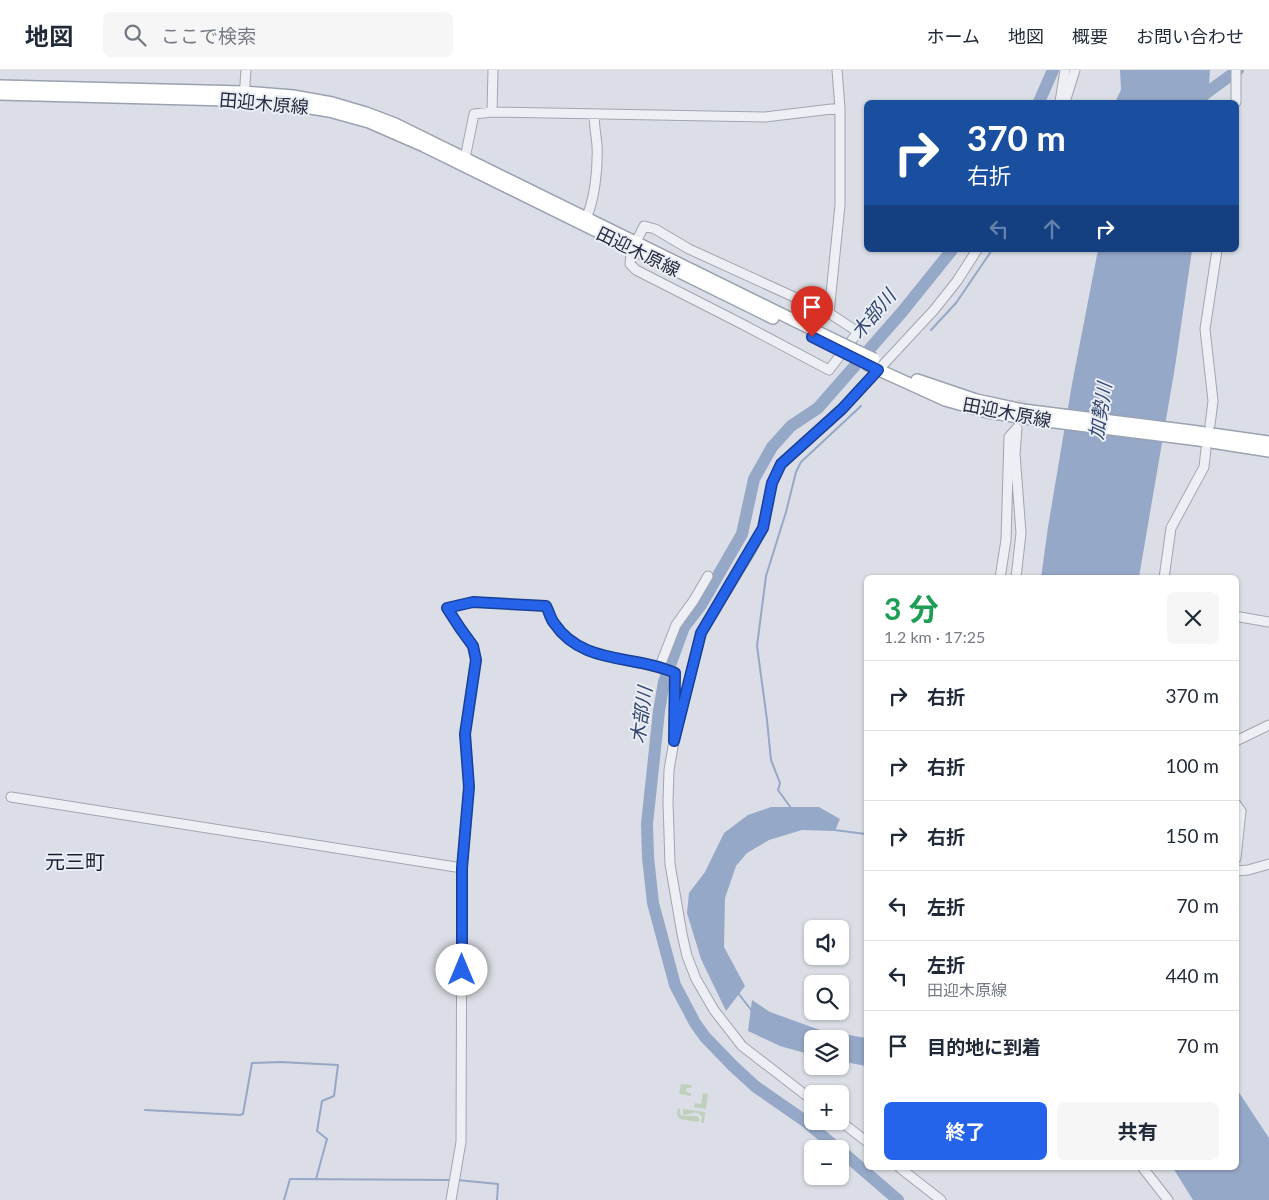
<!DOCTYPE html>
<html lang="ja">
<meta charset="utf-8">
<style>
:root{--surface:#fff;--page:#f6f6f7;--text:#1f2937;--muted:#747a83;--line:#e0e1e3;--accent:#2563eb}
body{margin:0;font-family:Lato,"Noto Sans JP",sans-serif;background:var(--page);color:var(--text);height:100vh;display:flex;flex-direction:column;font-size:19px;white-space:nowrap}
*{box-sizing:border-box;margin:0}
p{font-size:16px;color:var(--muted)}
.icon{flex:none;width:28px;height:28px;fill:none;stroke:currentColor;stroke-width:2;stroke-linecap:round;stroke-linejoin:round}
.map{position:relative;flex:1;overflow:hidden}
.sheet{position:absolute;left:864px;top:505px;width:375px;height:595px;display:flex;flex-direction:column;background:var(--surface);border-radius:8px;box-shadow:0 1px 4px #0004}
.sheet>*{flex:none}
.hud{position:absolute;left:864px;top:30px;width:375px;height:152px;border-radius:8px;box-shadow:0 1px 4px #0004;background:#1a4fa0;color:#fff;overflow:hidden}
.tools{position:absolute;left:804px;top:850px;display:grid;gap:10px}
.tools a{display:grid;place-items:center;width:45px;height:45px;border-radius:8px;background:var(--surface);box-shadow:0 1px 4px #0004;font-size:25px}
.pin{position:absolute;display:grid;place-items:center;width:42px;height:42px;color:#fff;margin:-51px -21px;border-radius:50% 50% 50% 0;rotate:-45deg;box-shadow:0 0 5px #0007}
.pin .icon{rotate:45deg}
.me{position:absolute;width:55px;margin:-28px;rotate:0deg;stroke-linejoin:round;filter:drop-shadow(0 0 4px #0008)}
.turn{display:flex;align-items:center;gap:18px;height:105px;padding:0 20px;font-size:22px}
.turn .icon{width:65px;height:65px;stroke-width:2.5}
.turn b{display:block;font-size:35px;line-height:42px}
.lanes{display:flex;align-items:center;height:48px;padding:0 20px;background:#0003;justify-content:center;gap:25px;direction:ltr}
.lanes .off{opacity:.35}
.round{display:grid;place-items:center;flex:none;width:52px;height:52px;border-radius:8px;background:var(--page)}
.head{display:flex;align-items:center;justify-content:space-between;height:85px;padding:0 20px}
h1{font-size:30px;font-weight:700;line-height:38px;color:#1e9e55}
.primary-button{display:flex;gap:10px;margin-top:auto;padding:10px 20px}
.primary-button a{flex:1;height:58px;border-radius:8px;background:var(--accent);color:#fff;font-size:20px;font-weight:700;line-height:58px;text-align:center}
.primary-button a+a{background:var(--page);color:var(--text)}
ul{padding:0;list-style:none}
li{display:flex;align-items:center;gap:15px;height:70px;padding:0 20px;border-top:1px solid var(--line)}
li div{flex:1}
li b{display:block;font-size:19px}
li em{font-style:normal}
header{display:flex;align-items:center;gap:30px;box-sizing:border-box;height:70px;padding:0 25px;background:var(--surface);border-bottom:1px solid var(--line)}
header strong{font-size:24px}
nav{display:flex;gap:28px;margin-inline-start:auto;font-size:18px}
.search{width:350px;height:45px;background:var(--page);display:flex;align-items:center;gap:12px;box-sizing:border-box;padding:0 18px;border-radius:8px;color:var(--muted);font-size:19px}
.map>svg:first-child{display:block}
.green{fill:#bfd0bc}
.water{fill:#95a8c7}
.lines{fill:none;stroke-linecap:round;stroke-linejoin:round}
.stream{stroke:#95a8c7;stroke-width:2}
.river{stroke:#95a8c7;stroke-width:12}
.minor-tunnel{stroke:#b7bac4;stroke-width:9;stroke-dasharray:9 4.5;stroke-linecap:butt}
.minor-casing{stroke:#a1a5b0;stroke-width:11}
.major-casing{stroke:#9aa1b1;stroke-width:14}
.minor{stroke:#eeeff4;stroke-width:9}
.major{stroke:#fff;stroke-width:11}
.major-bridge-casing{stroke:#9aa1b1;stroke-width:14;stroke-linecap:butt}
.major-bridge{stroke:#fff;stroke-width:11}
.route-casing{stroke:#184099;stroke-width:12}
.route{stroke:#2563eb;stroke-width:9}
.labels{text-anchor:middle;stroke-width:4;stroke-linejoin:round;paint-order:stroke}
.street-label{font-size:18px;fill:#252b3c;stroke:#eaedf4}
.water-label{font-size:19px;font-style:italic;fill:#2f4570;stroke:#eaedf4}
.quarter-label{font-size:20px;fill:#181c2c;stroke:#eaedf4}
</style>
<header>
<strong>地図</strong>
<div class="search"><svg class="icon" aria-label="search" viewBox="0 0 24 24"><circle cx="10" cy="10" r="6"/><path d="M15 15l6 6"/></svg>ここで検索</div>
<nav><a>ホーム</a><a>地図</a><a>概要</a><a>お問い合わせ</a></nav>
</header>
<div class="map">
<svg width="1269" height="1130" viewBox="0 0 1269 1130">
<rect width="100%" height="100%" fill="#dbdee6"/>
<path class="green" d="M681,1014L692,1015L691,1018H687L686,1022L691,1023V1026L679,1024Z
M703,1023L708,1024L706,1039L694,1037L695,1033L701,1034Z
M678,1038L680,1039V1044L682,1046H697L699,1048V1052L680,1049L677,1045Z
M683,1039L705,1042L704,1053L701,1052L702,1047C696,1038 691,1045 683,1045Z"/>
<path class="water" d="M1120,0H1210L1208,32H1115L1121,20Z
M1098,180H1192L1175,297L1139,507L1041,508L1048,457L1072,314Z
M771,737H819L840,749L835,761L802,760L769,770L747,783L736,796L725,828L724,877L745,916L726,941L701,889L687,843L689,823L705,802L724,763L748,745Z
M752,930L770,942L820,960L866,968V996L840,991V969H812V985L780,976L748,961Z
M1236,1018L1269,1068V1130H1193L1173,1098H1236Z"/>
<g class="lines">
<path class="stream" d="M931,260L956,233L992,180
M791,738L778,720L780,713L771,690L767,650L757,576L766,506L786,442L796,402L801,392L861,336
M834,760L866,764
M738,923L752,941
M145,1040L240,1045L243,1044L252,993L281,992L338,995L334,1026L322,1031L317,1061L327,1069L316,1109
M457,1110L498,1114L497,1130
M284,1130L290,1109H292L452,1110"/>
<path class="river" d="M1039,32L1053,0
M1194,32L1238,0
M838,1079L805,1051L756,1017L733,996L705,967L695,953L675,915L653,833L648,787L647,754L659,641L664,612L684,557L701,535L742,464L754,409L772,377L791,356L818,338L902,242L952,180
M840,1080L898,1130"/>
<path class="minor-tunnel" d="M1017,358L1022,331"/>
<g class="minor-casing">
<path id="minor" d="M1236,0V32
M244,28L246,0
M1060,32L1065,0
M1065,32L1075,0
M492,42L493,0
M464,93L474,44L492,42L765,47L840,38
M584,152C595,133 598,97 597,75C596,65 594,54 594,44
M628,178L631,184L630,194L636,200L742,254L829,300L858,262L829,243L689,179L655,159L644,156L636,172
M829,243L840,135V38L837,0
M1210,355L1213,331L1205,259L1217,180
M1000,508L1006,470L1009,367L1017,358
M1016,508L1021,463L1015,384L1017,358
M1164,508L1171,458L1204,397L1206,379
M1240,547L1269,552
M660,596L676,555L694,530L708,506
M1236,671L1269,655
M11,727L462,798
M1236,734L1241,741L1236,788
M1236,801L1248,800L1269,794
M812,1030L742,976L714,940L696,909L687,886L682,864L670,794L668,732L669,700L674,671L701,563L752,479L763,458L772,413L781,394L842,339L934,240L957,211L977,180
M840,1051L866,1071
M900,1098L941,1130
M1143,1098L1168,1130
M451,1130L461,1072L462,798L469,717L465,664L476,590L473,576L460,558L447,538L473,532L546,536C549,541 550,548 554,553C582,595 634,585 675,603L674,656"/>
</g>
<g class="major-casing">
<path id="major" d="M0,16L244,22L293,26L332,33L366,43L395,54L832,269
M0,24L262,31L286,34L329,41L369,52L424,76L773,248
M868,295L945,330L988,342L1031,349L1199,370L1269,381
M917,310L976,330L1023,340L1191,361L1269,372"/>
</g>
<use href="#minor" class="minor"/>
<use href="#major" class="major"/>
<g class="major-bridge-casing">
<path id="major-bridge" d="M832,269L874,289"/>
</g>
<use href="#major-bridge" class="major-bridge"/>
</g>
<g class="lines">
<g class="route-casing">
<path id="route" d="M462,900V798L469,717L465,664L476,590L473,576L460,558L447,538L473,532L546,536C549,541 550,548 554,553C583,596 634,584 675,603L674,671L701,563L763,458L772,413L781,394L842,339L878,300L812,267"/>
</g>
<use href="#route" class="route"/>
</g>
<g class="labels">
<g class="street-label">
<text transform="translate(264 34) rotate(5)" y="6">田迎木原線</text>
<text transform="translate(638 182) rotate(26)" y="6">田迎木原線</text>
<text transform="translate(1007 343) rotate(11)" y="6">田迎木原線</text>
</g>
<g class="water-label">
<text transform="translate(873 244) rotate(-50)" y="7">木部川</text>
<text transform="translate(1100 341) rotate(-81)" y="7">加勢川</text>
<text transform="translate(641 645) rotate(-82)" y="7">木部川</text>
</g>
<g class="quarter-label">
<text x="75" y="799">元三町</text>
</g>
</g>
</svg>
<div class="tools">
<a><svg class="icon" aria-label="sound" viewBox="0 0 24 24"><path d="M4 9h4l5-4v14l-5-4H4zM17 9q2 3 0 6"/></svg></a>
<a><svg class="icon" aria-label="search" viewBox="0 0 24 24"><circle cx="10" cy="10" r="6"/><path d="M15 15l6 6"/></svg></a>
<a><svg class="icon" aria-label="layers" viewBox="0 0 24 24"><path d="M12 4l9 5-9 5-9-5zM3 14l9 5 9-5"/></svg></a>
<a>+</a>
<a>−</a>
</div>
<div class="pin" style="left:812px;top:267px;background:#d93025"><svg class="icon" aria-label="arrive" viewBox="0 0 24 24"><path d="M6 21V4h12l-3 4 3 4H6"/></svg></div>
<svg class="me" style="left:462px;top:900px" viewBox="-20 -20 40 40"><circle r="19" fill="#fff"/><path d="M0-13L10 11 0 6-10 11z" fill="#2563eb"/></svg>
<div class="hud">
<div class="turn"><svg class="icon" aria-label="right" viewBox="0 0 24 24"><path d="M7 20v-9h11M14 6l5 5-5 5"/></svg><div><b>370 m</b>右折</div></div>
<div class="lanes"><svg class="icon off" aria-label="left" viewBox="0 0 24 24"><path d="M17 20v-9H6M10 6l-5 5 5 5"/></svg><svg class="icon off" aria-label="ahead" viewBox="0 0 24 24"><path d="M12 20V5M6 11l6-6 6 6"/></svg><svg class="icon" aria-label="right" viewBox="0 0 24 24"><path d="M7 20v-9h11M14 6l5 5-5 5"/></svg></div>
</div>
<section class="sheet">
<div class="head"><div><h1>3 分</h1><p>1.2 km · 17:25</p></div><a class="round"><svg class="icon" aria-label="close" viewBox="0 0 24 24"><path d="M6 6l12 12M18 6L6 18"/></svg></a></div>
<ul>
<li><svg class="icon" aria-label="right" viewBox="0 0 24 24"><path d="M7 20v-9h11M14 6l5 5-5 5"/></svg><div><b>右折</b></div><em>370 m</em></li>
<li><svg class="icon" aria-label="right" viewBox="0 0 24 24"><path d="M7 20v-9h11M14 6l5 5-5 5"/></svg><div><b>右折</b></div><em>100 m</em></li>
<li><svg class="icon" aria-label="right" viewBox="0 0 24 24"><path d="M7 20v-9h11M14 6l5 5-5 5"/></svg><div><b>右折</b></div><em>150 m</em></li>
<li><svg class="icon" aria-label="left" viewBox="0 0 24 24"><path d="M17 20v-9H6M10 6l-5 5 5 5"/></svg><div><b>左折</b></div><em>70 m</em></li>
<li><svg class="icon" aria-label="left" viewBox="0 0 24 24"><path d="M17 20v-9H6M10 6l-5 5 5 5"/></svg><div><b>左折</b><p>田迎木原線</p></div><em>440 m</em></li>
<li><svg class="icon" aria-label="arrive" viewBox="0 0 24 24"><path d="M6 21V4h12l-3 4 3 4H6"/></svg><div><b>目的地に到着</b></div><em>70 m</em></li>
</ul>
<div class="primary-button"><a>終了</a><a>共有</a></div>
</section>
</div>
